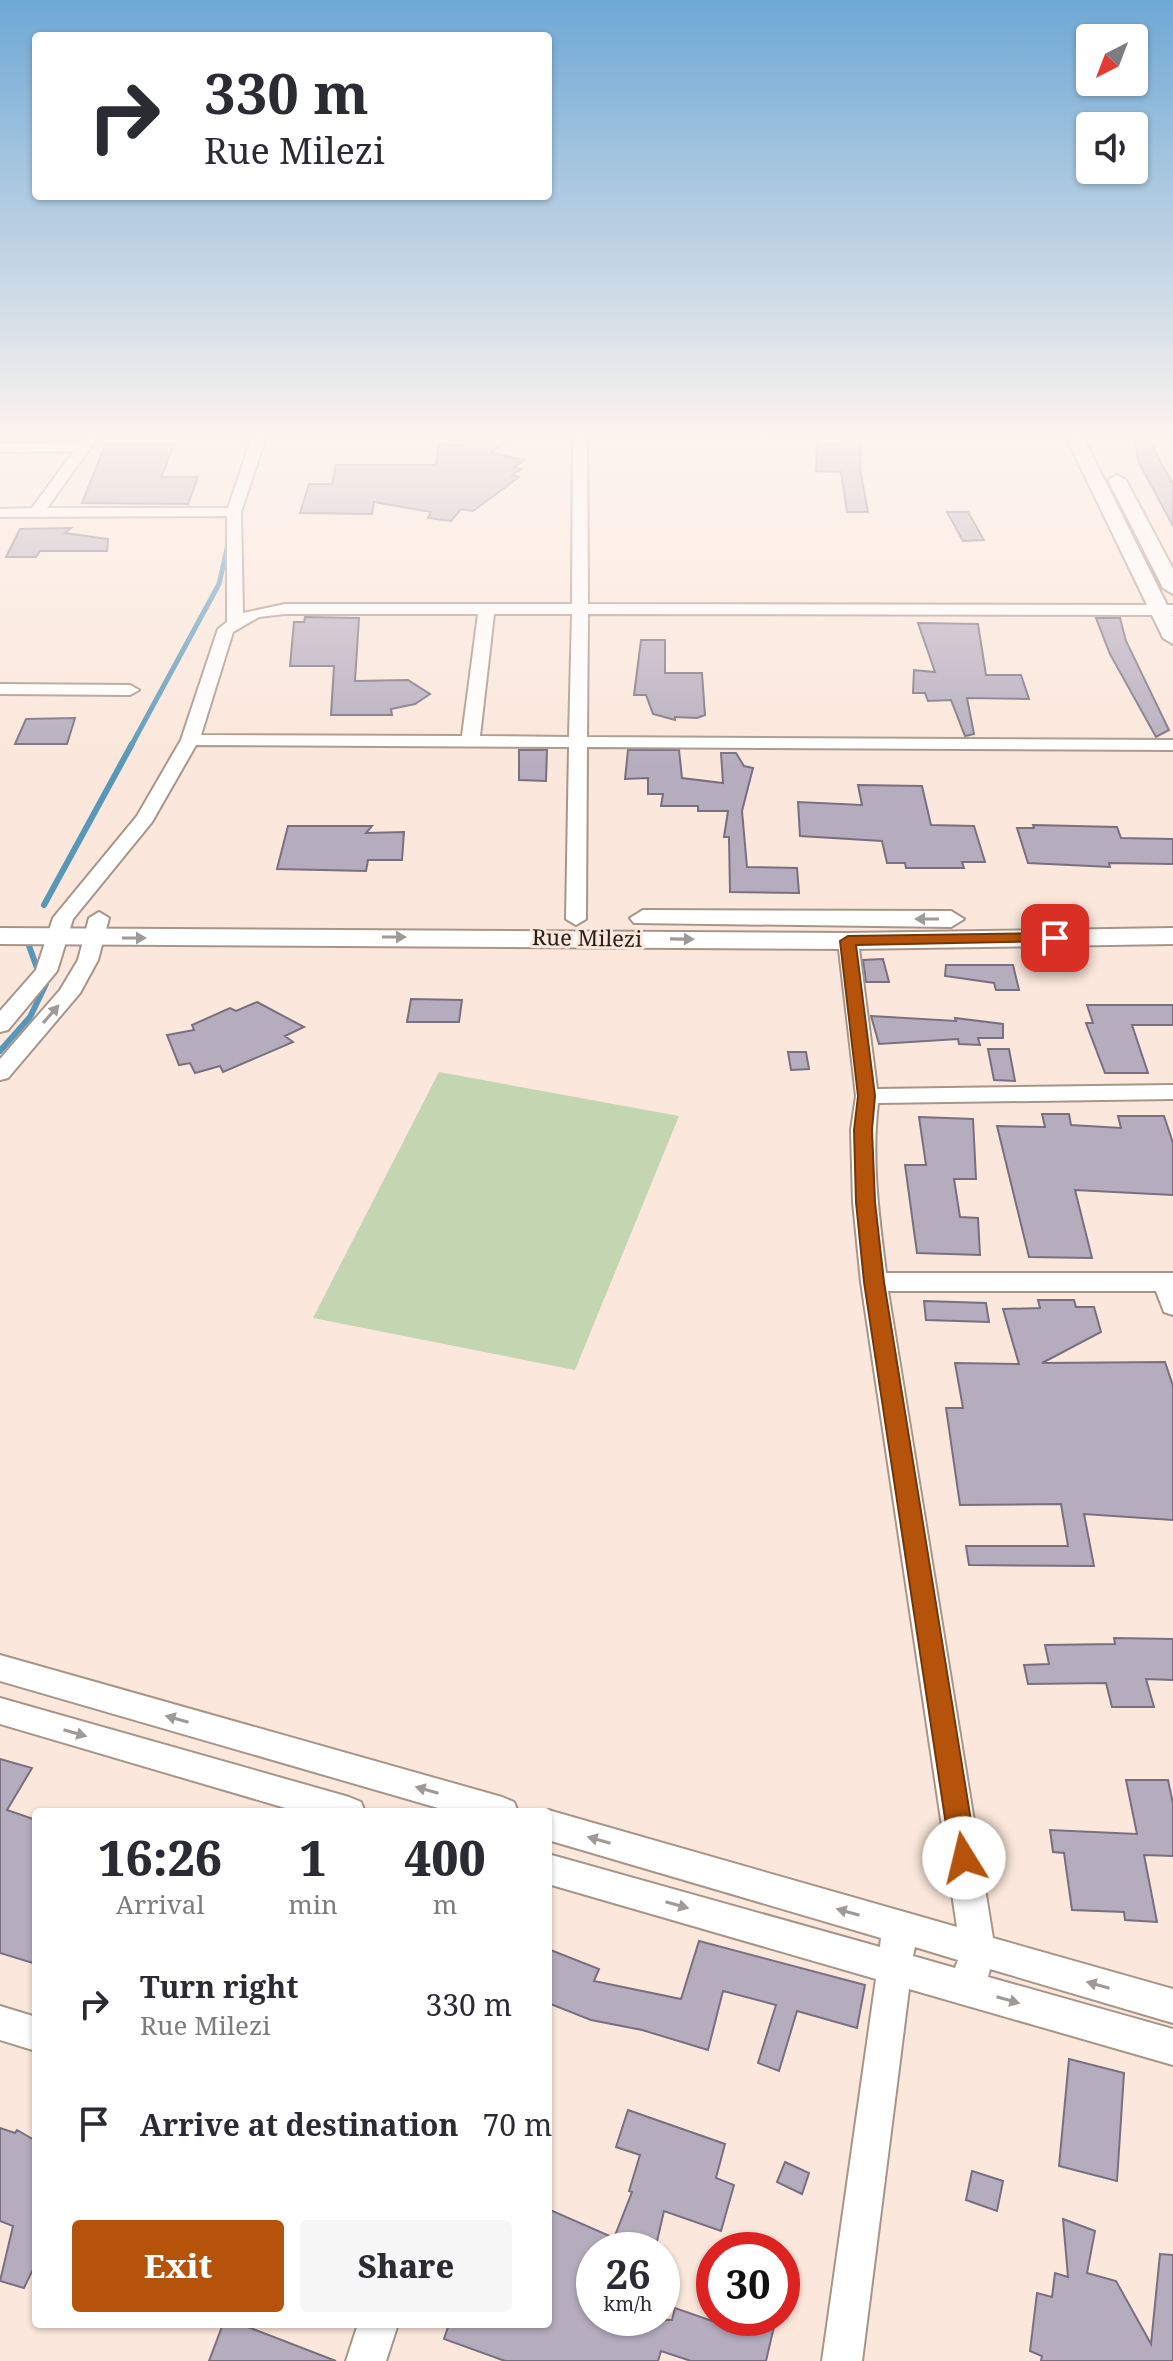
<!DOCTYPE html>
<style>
:root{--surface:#fff;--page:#f7f7f7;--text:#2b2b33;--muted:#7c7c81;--accent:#b45309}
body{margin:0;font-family:"Noto Serif",serif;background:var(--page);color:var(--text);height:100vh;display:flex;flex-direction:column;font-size:30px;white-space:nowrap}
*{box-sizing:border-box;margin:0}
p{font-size:26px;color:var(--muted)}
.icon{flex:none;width:44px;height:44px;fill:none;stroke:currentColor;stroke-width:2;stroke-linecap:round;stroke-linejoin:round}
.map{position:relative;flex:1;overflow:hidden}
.details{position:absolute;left:32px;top:1808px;width:520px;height:520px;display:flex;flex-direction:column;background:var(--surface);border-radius:8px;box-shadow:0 2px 6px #0004}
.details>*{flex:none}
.guide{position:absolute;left:32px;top:32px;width:520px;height:168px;border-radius:8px;box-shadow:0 2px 6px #0004;background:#fff;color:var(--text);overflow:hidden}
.needle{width:52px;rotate:222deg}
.tools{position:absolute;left:1076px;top:24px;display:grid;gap:16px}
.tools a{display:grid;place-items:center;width:72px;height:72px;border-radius:8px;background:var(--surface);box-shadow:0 2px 6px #0004;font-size:40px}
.speed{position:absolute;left:576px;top:2232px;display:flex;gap:16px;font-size:40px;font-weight:700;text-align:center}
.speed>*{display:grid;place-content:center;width:104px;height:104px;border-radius:50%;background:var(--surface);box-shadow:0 2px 6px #0004;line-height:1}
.speed small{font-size:20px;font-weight:400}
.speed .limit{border:12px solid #d22;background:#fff;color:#111}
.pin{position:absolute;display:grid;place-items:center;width:68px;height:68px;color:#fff;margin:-34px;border-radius:16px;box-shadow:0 4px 12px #0006}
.me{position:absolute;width:88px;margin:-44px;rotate:351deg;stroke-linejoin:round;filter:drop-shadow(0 0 6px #0008)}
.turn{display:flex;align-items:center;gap:28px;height:168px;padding:0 40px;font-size:36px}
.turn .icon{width:104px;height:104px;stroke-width:2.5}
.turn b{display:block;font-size:56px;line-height:68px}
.eta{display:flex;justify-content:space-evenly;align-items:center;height:136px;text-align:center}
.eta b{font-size:48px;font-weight:800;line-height:56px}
.cta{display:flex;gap:16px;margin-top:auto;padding:16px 40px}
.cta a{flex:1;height:92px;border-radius:8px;background:var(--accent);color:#fff;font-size:32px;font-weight:800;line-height:92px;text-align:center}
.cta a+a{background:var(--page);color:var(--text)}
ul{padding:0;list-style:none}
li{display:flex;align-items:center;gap:24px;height:120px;padding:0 40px}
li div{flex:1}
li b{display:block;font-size:30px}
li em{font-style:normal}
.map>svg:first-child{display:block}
.green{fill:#c3d5b1}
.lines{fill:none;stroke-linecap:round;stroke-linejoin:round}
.stream-far1{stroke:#5797b9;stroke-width:5}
.stream{stroke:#5797b9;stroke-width:6}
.building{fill:#b5acbe;stroke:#787081;stroke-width:2}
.minor-casing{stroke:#a7958a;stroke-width:4}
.tertiary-casing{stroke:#a7958a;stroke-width:4}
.minor{fill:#fff;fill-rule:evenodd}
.tertiary{fill:#fff;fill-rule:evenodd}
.oneway{fill:#9d9a98}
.route{fill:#b45309;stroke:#753606;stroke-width:2}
.labels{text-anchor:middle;stroke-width:6;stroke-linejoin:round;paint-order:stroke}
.street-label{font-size:22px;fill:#251e1a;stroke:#fbe7db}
</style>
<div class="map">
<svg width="1173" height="2361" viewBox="0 0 1173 2361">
<rect width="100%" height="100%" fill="#fbe7db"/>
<path class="green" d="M439,1072L679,1116L575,1370L313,1318Z"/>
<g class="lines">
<path class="stream-far1" d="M131,746L219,584L229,540"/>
<path class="stream" d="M44,905L132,744
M28,943L37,968
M0,1051L30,1017L46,984"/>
</g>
<path class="building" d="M473,437H511L491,453L524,460L514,467L521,469L512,475L519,477L473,511L461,509L451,521L428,518L431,512L374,502L372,514L300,513L309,484H332L336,465H436L439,444L461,446Z
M839,437H861L860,469L868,512H847L841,472L816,471L817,442L839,444Z
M1135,437H1147L1173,484V526L1138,461Z
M106,443H175L161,477H198L188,504L82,503Z
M947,512H968L984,540L963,541Z
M71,528L65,533L108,539L107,551H40L36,557H6L20,529Z
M305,617L359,618L355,681L408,680L430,694L415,704L391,709L392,715H331L334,666H290L294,622H304Z
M1096,618H1120L1126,641L1169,730L1156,737L1110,654Z
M918,623L978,624L986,675H1021L1029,699L967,698L974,734L965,736L951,700L928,701L925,693H913L914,670L935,672Z
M641,640H665V673H702L705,715L697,718L675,717V720L653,714L646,695H634Z
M75,718L67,744H15L26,719Z
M519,750H547L546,781L519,780Z
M628,750H679L682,778L723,783L721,753H736L744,766L753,768L742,811L747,867L797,868L799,893L730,892L729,837H724L728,811H698V806H661L663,794H648V778L625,779Z
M858,785L922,786L931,825L974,826L985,862H962L964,868H906L905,863H887L882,841L800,836L798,802L862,805Z
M1033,825L1117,827L1121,838L1173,839V864L1109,863L1110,867L1028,863L1017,828H1034Z
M288,826H372L366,833L404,832L402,860H368L366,871L277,869Z
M883,959L889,982H866L863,960Z
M946,965H1013L1019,990H996L994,983L945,976Z
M411,999L462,1000L459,1022H407Z
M257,1002L304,1027L285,1036L293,1042L223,1072L220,1066L195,1073L190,1063L179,1065L167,1035L194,1030L192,1025L230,1008L236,1011Z
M1087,1005H1173V1025H1132L1148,1073H1105L1086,1023H1093Z
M871,1016L956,1021L955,1018L1003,1024V1038H978L980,1045L959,1044L958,1039L879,1044Z
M988,1049H1009L1015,1081L994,1080Z
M788,1052H806L809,1069L791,1070Z
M1042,1114H1069L1071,1125L1121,1128L1118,1116H1164L1173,1143V1195L1075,1190L1092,1258L1029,1257L997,1126L1045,1127Z
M919,1117L973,1119L976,1179H954L960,1217L978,1218L980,1255L917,1253L905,1165H926Z
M1038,1300H1074L1076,1307H1094L1101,1332L1042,1363L1165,1362L1173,1386V1520L1084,1514L1094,1566L969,1565L966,1546H1068L1061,1504L960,1505L946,1408H963L955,1363L1019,1364L1003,1309L1040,1308Z
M924,1301L986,1303L989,1322L926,1320Z
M1114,1638L1173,1639V1680L1146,1679L1154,1707H1112L1106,1683L1028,1684L1024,1665L1049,1664L1045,1645L1115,1644Z
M0,1759L32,1768L7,1810L36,1820V1964L0,1953Z
M1126,1780H1168L1173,1804V1856L1144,1855L1157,1922L1125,1920L1124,1912L1072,1910L1064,1853L1053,1852L1050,1830L1137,1834Z
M699,1941L865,1985L857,2028L797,2011L779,2071L758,2063L776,2005L723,1991L708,2050L642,2030L591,2020L548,2003V1949L599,1969L594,1981L681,1999Z
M1069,2059L1124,2073L1117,2181L1059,2166Z
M628,2110L725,2144L716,2178L734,2185L721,2231L664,2211L655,2250H594V2318L672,2320L675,2308L738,2330L741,2318H776L766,2361H691L661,2351L658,2361H505L444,2339L449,2324H548V2209L614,2238L632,2192L629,2191L640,2155L616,2147Z
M0,2128L15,2133L17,2130L36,2141V2263L24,2288L0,2281L13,2226L0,2221Z
M785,2162L809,2173L802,2194L777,2182Z
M972,2171L1003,2181L997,2211L966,2200Z
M1063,2219L1095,2231L1087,2273L1116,2281L1151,2344L1160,2254L1173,2255V2361H1041L1042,2356L1030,2351L1037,2293L1052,2297L1055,2273L1068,2277Z
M223,2324H240L336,2361H209Z"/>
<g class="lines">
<g class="minor-casing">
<path id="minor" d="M84,437H98L47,508H228L252,437H266L241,512L243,613L285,604H572L573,437H587L588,604L1173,605V615L588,614L587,737L1173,740V750L587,747L586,919L576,925L566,919L569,747L196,745L152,822L73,919L57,971L8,1030L0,1032V1011L36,970L53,918L137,816L181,740L218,629L227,622V516L0,517V509L32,508L74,451L0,452V444L80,443ZM285,614H478L462,736L201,735L233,632L259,617ZM494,614H572L569,737L480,736Z
M0,684L130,685L139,690L130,695L0,694Z
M99,912L109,918L98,960L80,993L8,1078L0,1080V1059L60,990L78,960L89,918Z
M848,935L858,941L877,1089L1173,1085V1099L878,1103C871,1160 879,1217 886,1273H1173V1315L1164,1312L1156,1291H888L993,1938L1173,1989V2023L990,1969L988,1977L1173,2029V2065L909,1989L862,2361H822L876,1979L548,1884V1854L880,1947L881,1938L548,1840V1812H543L548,1810L957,1927L861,1282L853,1202L851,1130L856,1096L838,941ZM915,1947L958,1960L955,1968L913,1956Z
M0,1655L502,1797L514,1802L518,1812H452L0,1681Z
M0,1698L349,1797L361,1802L365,1812H299L0,1724Z
M0,2006L36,2017V2051L0,2040Z
M358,2324H398L386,2361H346Z"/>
</g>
<g class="tertiary-casing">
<path id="tertiary" d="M1066,437H1083L1173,617V644L1163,638Z
M1117,475L1126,480L1173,569V594L1163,588L1108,480Z
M643,910L951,911L964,919L951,927L634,923L630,918Z
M0,928L848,933L1173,928V944L848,949L0,944Z"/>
</g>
<use href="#minor" class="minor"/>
<use href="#tertiary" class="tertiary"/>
</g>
<defs><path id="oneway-solid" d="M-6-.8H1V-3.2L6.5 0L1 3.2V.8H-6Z" transform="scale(2)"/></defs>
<g class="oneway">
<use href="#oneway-solid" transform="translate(927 919) rotate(-180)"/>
<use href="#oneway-solid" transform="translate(394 937)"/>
<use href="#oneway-solid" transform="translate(134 938)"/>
<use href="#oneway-solid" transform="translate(682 939) rotate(1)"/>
<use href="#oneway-solid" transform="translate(51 1014) rotate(-49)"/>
<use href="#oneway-solid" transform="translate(177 1719) rotate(-164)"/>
<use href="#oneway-solid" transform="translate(75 1733) rotate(16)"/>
<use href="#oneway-solid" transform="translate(427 1790) rotate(-164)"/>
<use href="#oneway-solid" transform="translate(599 1840) rotate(-164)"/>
<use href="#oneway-solid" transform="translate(677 1905) rotate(16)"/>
<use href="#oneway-solid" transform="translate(848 1912) rotate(-164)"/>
<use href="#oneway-solid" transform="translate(1098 1985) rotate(-164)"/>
<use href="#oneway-solid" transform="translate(1008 2000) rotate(16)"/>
</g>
<linearGradient id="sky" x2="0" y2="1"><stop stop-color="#6ea8d5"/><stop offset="0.57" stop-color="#fdf4ef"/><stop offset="1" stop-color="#fdf4ef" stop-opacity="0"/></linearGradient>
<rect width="1173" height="767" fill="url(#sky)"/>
<path class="route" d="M1055,933L1060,934V941L856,945L875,1096L872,1130L875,1202L884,1282L977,1858L973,1867L964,1870L955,1867L951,1858L864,1282L856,1202L854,1130L858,1096L840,941L848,936Z"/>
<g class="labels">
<g class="street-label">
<text transform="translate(587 938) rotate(1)" y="8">Rue Milezi</text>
</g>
</g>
</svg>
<div class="tools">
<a><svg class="needle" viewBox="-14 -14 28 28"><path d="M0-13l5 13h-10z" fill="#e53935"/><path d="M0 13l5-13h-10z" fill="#7c7c81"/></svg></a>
<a><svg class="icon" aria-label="sound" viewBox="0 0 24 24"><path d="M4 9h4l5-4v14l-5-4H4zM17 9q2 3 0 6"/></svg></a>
</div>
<div class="speed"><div>26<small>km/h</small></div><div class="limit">30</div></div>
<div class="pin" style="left:1055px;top:938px;background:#d93025"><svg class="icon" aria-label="arrive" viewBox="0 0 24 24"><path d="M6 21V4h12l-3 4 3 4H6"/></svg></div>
<svg class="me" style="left:964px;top:1858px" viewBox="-20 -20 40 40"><circle r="19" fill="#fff"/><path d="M0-13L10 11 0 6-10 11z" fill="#b45309"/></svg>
<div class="guide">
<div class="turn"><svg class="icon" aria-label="right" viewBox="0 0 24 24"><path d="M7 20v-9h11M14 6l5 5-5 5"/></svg><div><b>330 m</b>Rue Milezi</div></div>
</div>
<section class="details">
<div class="eta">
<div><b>16:26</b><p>Arrival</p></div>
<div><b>1</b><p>min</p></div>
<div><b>400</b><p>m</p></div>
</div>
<ul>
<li><svg class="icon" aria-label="right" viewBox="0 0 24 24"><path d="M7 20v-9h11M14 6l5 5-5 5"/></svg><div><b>Turn right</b><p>Rue Milezi</p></div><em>330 m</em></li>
<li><svg class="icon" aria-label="arrive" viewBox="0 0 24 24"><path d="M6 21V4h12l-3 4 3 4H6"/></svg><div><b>Arrive at destination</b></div><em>70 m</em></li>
</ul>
<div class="cta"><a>Exit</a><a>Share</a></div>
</section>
</div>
